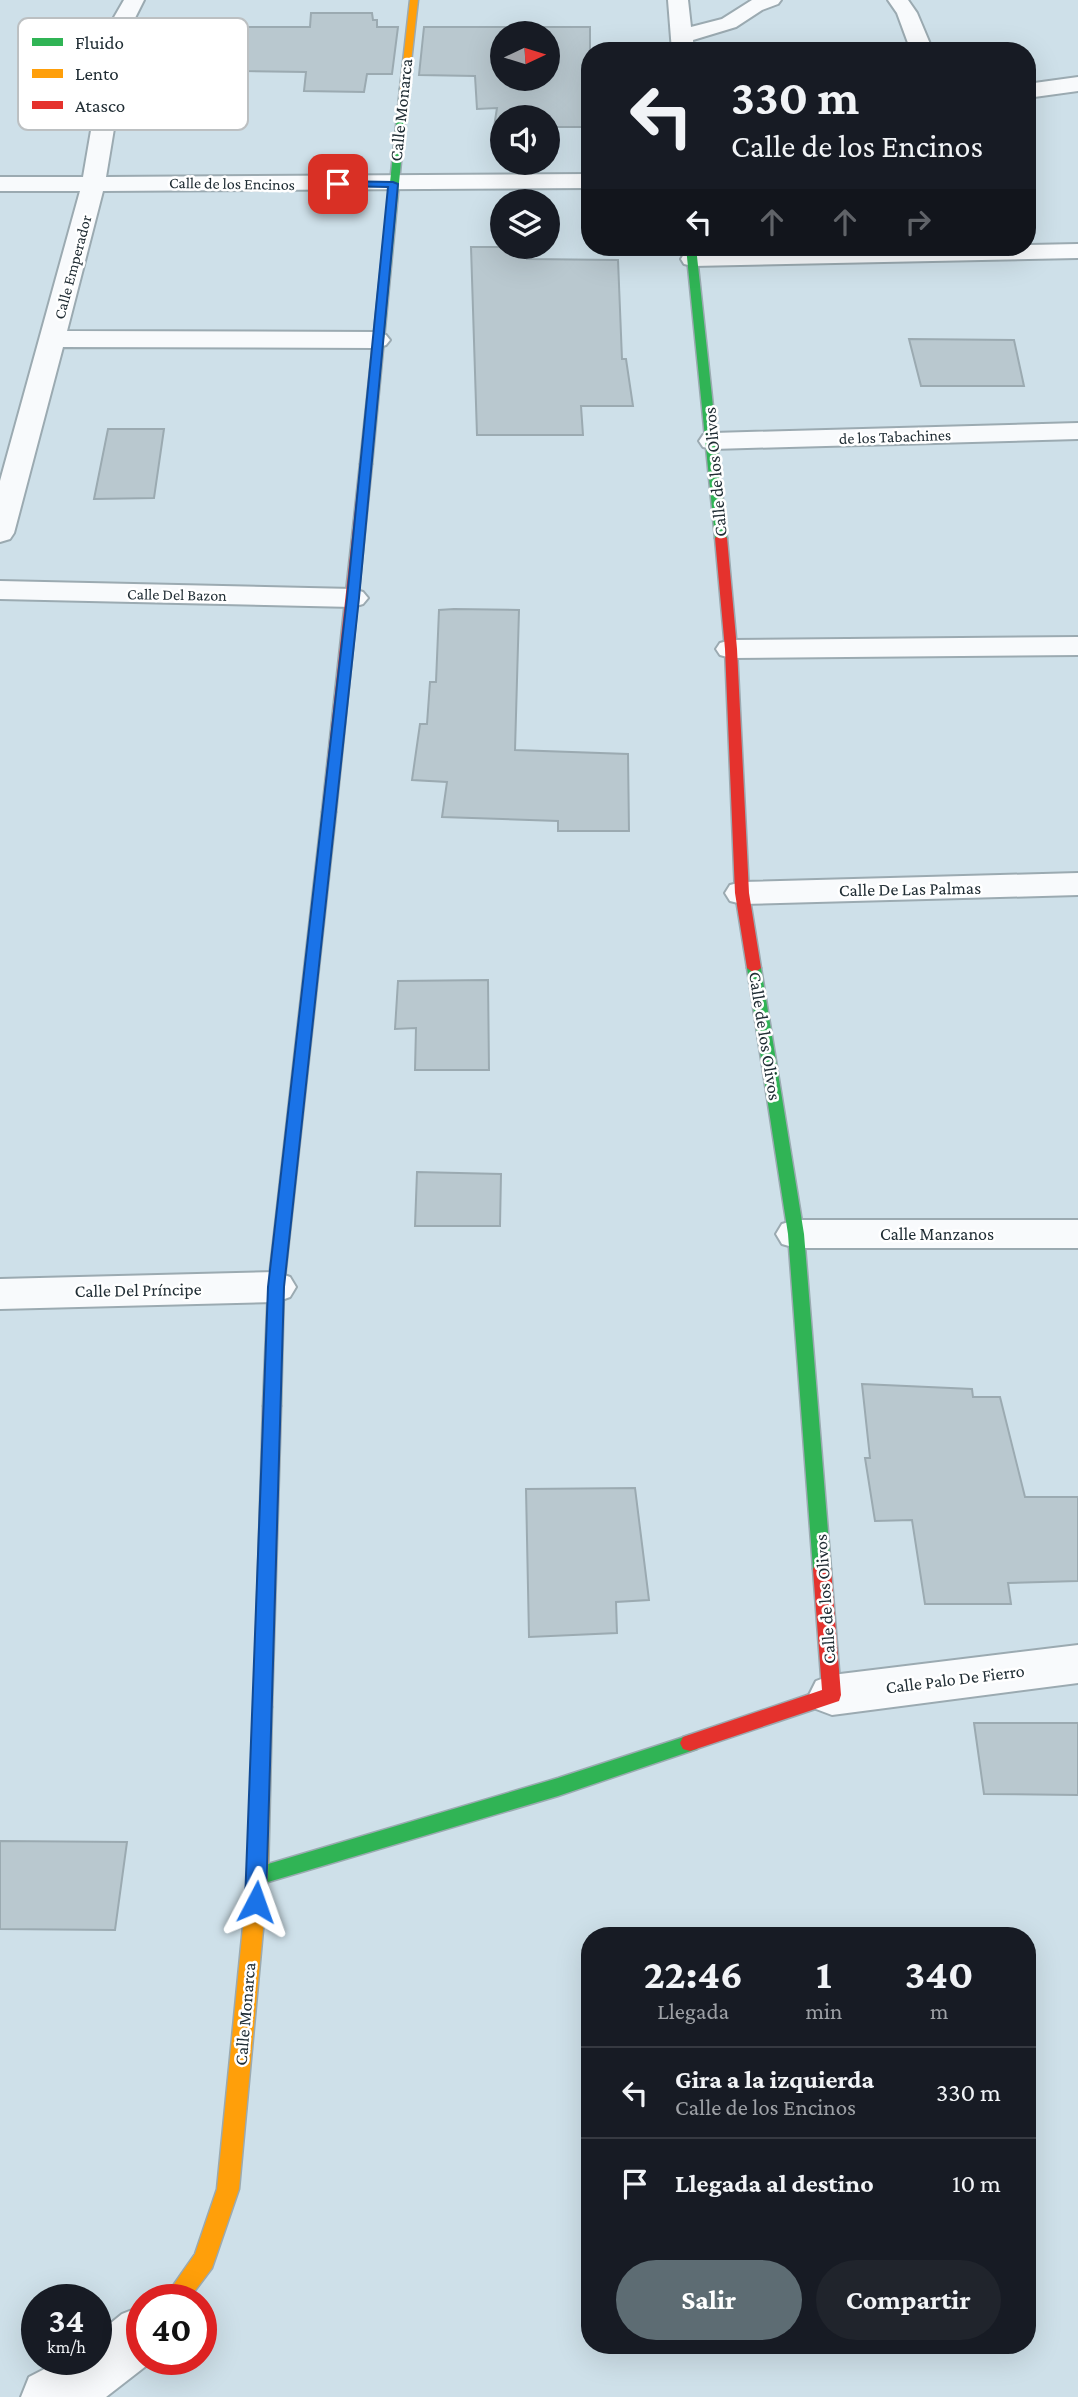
<!DOCTYPE html>
<html lang="es">
<meta charset="utf-8">
<style>
:root{--surface:#171b24;--page:#20242c;--text:#f1f3f6;--muted:#9ea1a6;--line:#363941;--accent:#5d6c73}
body{margin:0;font-family:"Crimson Pro",serif;background:var(--page);color:var(--text);height:100vh;display:flex;flex-direction:column;font-size:26px;white-space:nowrap}
*{box-sizing:border-box;margin:0}
p{font-size:23px;color:var(--muted)}
.icon{flex:none;width:38px;height:38px;fill:none;stroke:currentColor;stroke-width:2;stroke-linecap:round;stroke-linejoin:round}
.map{position:relative;flex:1;overflow:hidden}
.side{position:absolute;left:581px;top:1927px;width:455px;height:427px;display:flex;flex-direction:column;background:var(--surface);border-radius:28px;box-shadow:0 7px 28px #0002}
.side>*{flex:none}
.top-card{position:absolute;left:581px;top:42px;width:455px;height:214px;border-radius:28px;box-shadow:0 7px 28px #0002;background:#171b24;color:var(--text);overflow:hidden}
.needle{width:46px;rotate:86deg}
.fabs{position:absolute;left:490px;top:21px;display:grid;gap:14px}
.fabs a{display:grid;place-items:center;width:70px;height:70px;border-radius:50%;background:var(--surface);box-shadow:0 7px 28px #0002;font-size:35px}
.speed{position:absolute;left:21px;top:2284px;display:flex;gap:14px;font-size:35px;font-weight:700;text-align:center}
.speed>*{display:grid;place-content:center;width:91px;height:91px;border-radius:50%;background:var(--surface);box-shadow:0 7px 28px #0002;line-height:1}
.speed small{font-size:18px;font-weight:400}
.speed .limit{border:10px solid #d22;background:#fff;color:#111}
.pin{position:absolute;display:grid;place-items:center;width:60px;height:60px;color:#fff;margin:-30px;border-radius:14px;box-shadow:0 4px 10px #0006}
.me{position:absolute;width:77px;margin:-38px;rotate:4deg;stroke-linejoin:round;filter:drop-shadow(0 0 5px #0008)}
.turn{display:flex;align-items:center;gap:24px;height:147px;padding:0 35px;font-size:32px}
.turn .icon{width:91px;height:91px;stroke-width:2.5}
.turn b{display:block;font-size:49px;line-height:60px}
.lanes{display:flex;align-items:center;height:66px;padding:0 35px;background:#0003;justify-content:center;gap:35px;direction:ltr}
.lanes .off{opacity:.35}
.eta{display:flex;justify-content:space-evenly;align-items:center;height:119px;text-align:center}
.eta b{font-size:42px;font-weight:700;line-height:49px}
.button{display:flex;gap:14px;margin-top:auto;padding:14px 35px}
.button a{flex:1;height:80px;border-radius:42px;background:var(--accent);color:#fff;font-size:28px;font-weight:700;line-height:80px;text-align:center}
.button a+a{background:var(--page);color:var(--text)}
ul{padding:0;list-style:none}
li{display:flex;align-items:center;gap:21px;height:91px;padding:0 35px;border-top:2px solid var(--line)}
li div{flex:1}
li b{display:block;font-size:26px}
li em{font-style:normal}
.map>svg:first-child{display:block}
.building{fill:#b9c8cf;stroke:#9baab1;stroke-width:2;fill-rule:evenodd}
.lines{fill:none;stroke-linecap:round;stroke-linejoin:round}
.street-casing{stroke:#9baab1;stroke-width:4}
.fast-casing{stroke:#9baab1;stroke-width:3}
.slow-casing{stroke:#9baab1;stroke-width:3}
.jam-casing{stroke:#9baab1;stroke-width:3}
.street{fill:#f8fafc;fill-rule:evenodd}
.fast{fill:#30b455;fill-rule:evenodd}
.slow{fill:#ff9f0a;fill-rule:evenodd}
.jam{fill:#e5322d;fill-rule:evenodd}
.route{fill:#1a73e8;stroke:#114b97;stroke-width:2}
.labels{text-anchor:middle;stroke-width:5;stroke-linejoin:round;paint-order:stroke}
.far-street-label{font-size:16px;fill:#202d34;stroke:#fff}
.street-label{font-size:18px;fill:#202d34;stroke:#fff}
.key{fill:#fff;stroke:#bcc0c2;stroke-width:2}
.key-label{font-size:19px;fill:#202d34}
</style>
<div class="map">
<svg width="1078" height="2397" viewBox="0 0 1078 2397">
<rect width="100%" height="100%" fill="#cee0e9"/>
<path class="building" d="M311,13H372L373,20H377V27H398L392,74H367L364,92L304,91L306,72L245,71V27H310Z
M424,27H590V127H548V117H502V127H494L497,108L477,109L475,76L419,75ZM502,33H548V79H502Z
M471,247H527V259L618,260L622,359H626L633,406H581L583,435H477Z
M909,339L1014,340L1024,386H921Z
M108,429H164L154,498L94,499Z
M454,609L519,610L515,750L628,754L629,831H558V821L442,817L447,782L412,780L420,724H427L430,682H436L439,610Z
M488,980L489,1070H415L416,1028L395,1029L398,981Z
M417,1172L501,1174L500,1226H415Z
M862,1384L972,1389L973,1397H1000L1025,1497H1078V1581L1008,1583L1011,1604H925L912,1520L875,1521L865,1458H870Z
M635,1488L649,1600L616,1602L617,1633L529,1637L526,1489Z
M974,1723H1078V1795L984,1794Z
M0,1841L127,1842L115,1930L0,1929Z"/>
<g class="lines">
<g class="street-casing">
<path id="street" d="M124,0H144L131,26L106,177L590,174V188L103,191L67,331L377,332L386,335L390,340L386,345L377,348L63,347L14,533L10,539L0,542V481L80,191H0V177H83L109,26Z
M668,0H688L691,27L722,19L752,0H781L778,4L762,10L736,27L693,40L694,51H672Z
M888,0H908L917,13L933,51H911L897,13Z
M1078,77V91L1027,98V84Z
M1078,244V258L693,266L684,264L681,259L684,254L693,252Z
M1078,423V439L713,449L703,447L699,441L703,435L713,433Z
M0,581L353,589L363,592L368,598L363,604L353,607L0,599Z
M1078,637V655L731,658L720,655L716,649L720,643L731,640Z
M1078,873V895L742,904L730,901L725,893L730,885L742,882Z
M796,1220H1078V1248H796L782,1244L776,1234L782,1224Z
M276,1272L290,1277L296,1287L290,1297L276,1302L0,1309V1279Z
M1078,1645V1683L832,1715L816,1709L809,1695L816,1681L832,1675Z
M142,2306V2359H155L106,2397H21L29,2377L64,2359H96V2335L122,2314Z"/>
</g>
<g class="fast-casing">
<path id="fast" d="M404,86L408,89L372,464L366,467L360,464L400,89Z
M686,247H696L727,538L721,542L715,538Z
M329,808L336,812L284,1287L281,1406L278,1411H266L263,1406L268,1287L322,812Z
M754,963L761,968L804,1234L831,1569L828,1574L822,1576L816,1574L813,1569L788,1234L747,968Z
M690,1735L697,1737L700,1743L697,1749L558,1796L258,1885L251,1882L248,1876L251,1870L258,1867L558,1778Z"/>
</g>
<g class="slow-casing">
<path id="slow" d="M410,0H418L408,89L404,92L400,89Z
M263,1699L270,1701L272,1707L268,1876L239,2189L212,2268L188,2300H163L195,2254L217,2189L248,1876L254,1707L256,1701Z"/>
</g>
<g class="jam-casing">
<path id="jam" d="M366,461L372,464L336,812L329,816L322,812L360,464Z
M721,534L727,538L737,649L749,893L761,968L754,973L747,968L735,893L725,649L715,538Z
M272,1399L278,1401L281,1406L272,1707L270,1713L263,1715L256,1713L254,1707L263,1406L266,1401Z
M822,1562L828,1564L831,1569L841,1695L839,1701L690,1751L683,1749L680,1743L683,1737L822,1690L813,1569L816,1564Z"/>
</g>
<use href="#street" class="street"/>
<use href="#fast" class="fast"/>
<use href="#slow" class="slow"/>
<use href="#jam" class="jam"/>
</g>
<path class="route" d="M338,181L393,182L398,184L359,598L284,1287L266,1902L263,1909L256,1912L248,1909L245,1902L268,1287L347,598L388,187L335,186L334,184Z"/>
<g class="labels">
<g class="far-street-label">
<text transform="translate(232 183) rotate(1)" y="6">Calle de los Encinos</text>
<text transform="translate(72 267) rotate(-75)" y="6">Calle Emperador</text>
<text transform="translate(895 436) rotate(-2)" y="6">de los Tabachines</text>
<text transform="translate(177 594) rotate(1)" y="6">Calle Del Bazon</text>
</g>
<g class="street-label">
<text transform="translate(401 110) rotate(-84)" y="6">Calle Monarca</text>
<text transform="translate(715 472) rotate(-95)" y="6">Calle de los Olivos</text>
<text transform="translate(910 889) rotate(-1)" y="6">Calle De Las Palmas</text>
<text transform="translate(765 1036) rotate(81)" y="6">Calle de los Olivos</text>
<text x="937" y="1240">Calle Manzanos</text>
<text transform="translate(138 1290) rotate(-1)" y="6">Calle Del Príncipe</text>
<text transform="translate(825 1599) rotate(-94)" y="6">Calle de los Olivos</text>
<text transform="translate(955 1679) rotate(-7)" y="6">Calle Palo De Fierro</text>
<text transform="translate(245 2014) rotate(-85)" y="6">Calle Monarca</text>
</g>
</g>
<rect x="18" y="18" width="230" height="112" rx="10" class="key"/>
<rect x="32" y="38" width="31" height="8" fill="#30b455"/>
<rect x="32" y="69" width="31" height="9" fill="#ff9f0a"/>
<rect x="32" y="101" width="31" height="8" fill="#e5322d"/>
<g class="key-label">
<text x="75" y="49">Fluido</text>
<text x="75" y="80">Lento</text>
<text x="75" y="112">Atasco</text>
</g>
</svg>
<div class="fabs">
<a><svg class="needle" viewBox="-14 -14 28 28"><path d="M0-13l5 13h-10z" fill="#e53935"/><path d="M0 13l5-13h-10z" fill="#9ea1a6"/></svg></a>
<a><svg class="icon" aria-label="sound" viewBox="0 0 24 24"><path d="M4 9h4l5-4v14l-5-4H4zM17 9q2 3 0 6"/></svg></a>
<a><svg class="icon" aria-label="layers" viewBox="0 0 24 24"><path d="M12 4l9 5-9 5-9-5zM3 14l9 5 9-5"/></svg></a>
</div>
<div class="speed"><div>34<small>km/h</small></div><div class="limit">40</div></div>
<div class="pin" style="left:338px;top:184px;background:#d93025"><svg class="icon" aria-label="arrive" viewBox="0 0 24 24"><path d="M6 21V4h12l-3 4 3 4H6"/></svg></div>
<svg class="me" style="left:256px;top:1902px" viewBox="-20 -20 40 40"><path d="M0-17L14 15 0 8-14 15z" fill="#1a73e8" stroke="#fff" stroke-width="4"/></svg>
<div class="top-card">
<div class="turn"><svg class="icon" aria-label="left" viewBox="0 0 24 24"><path d="M17 20v-9H6M10 6l-5 5 5 5"/></svg><div><b>330 m</b>Calle de los Encinos</div></div>
<div class="lanes"><svg class="icon" aria-label="left" viewBox="0 0 24 24"><path d="M17 20v-9H6M10 6l-5 5 5 5"/></svg><svg class="icon off" aria-label="ahead" viewBox="0 0 24 24"><path d="M12 20V5M6 11l6-6 6 6"/></svg><svg class="icon off" aria-label="ahead" viewBox="0 0 24 24"><path d="M12 20V5M6 11l6-6 6 6"/></svg><svg class="icon off" aria-label="right" viewBox="0 0 24 24"><path d="M7 20v-9h11M14 6l5 5-5 5"/></svg></div>
</div>
<section class="side">
<div class="eta">
<div><b>22:46</b><p>Llegada</p></div>
<div><b>1</b><p>min</p></div>
<div><b>340</b><p>m</p></div>
</div>
<ul>
<li><svg class="icon" aria-label="left" viewBox="0 0 24 24"><path d="M17 20v-9H6M10 6l-5 5 5 5"/></svg><div><b>Gira a la izquierda</b><p>Calle de los Encinos</p></div><em>330 m</em></li>
<li><svg class="icon" aria-label="arrive" viewBox="0 0 24 24"><path d="M6 21V4h12l-3 4 3 4H6"/></svg><div><b>Llegada al destino</b></div><em>10 m</em></li>
</ul>
<div class="button"><a>Salir</a><a>Compartir</a></div>
</section>
</div>
